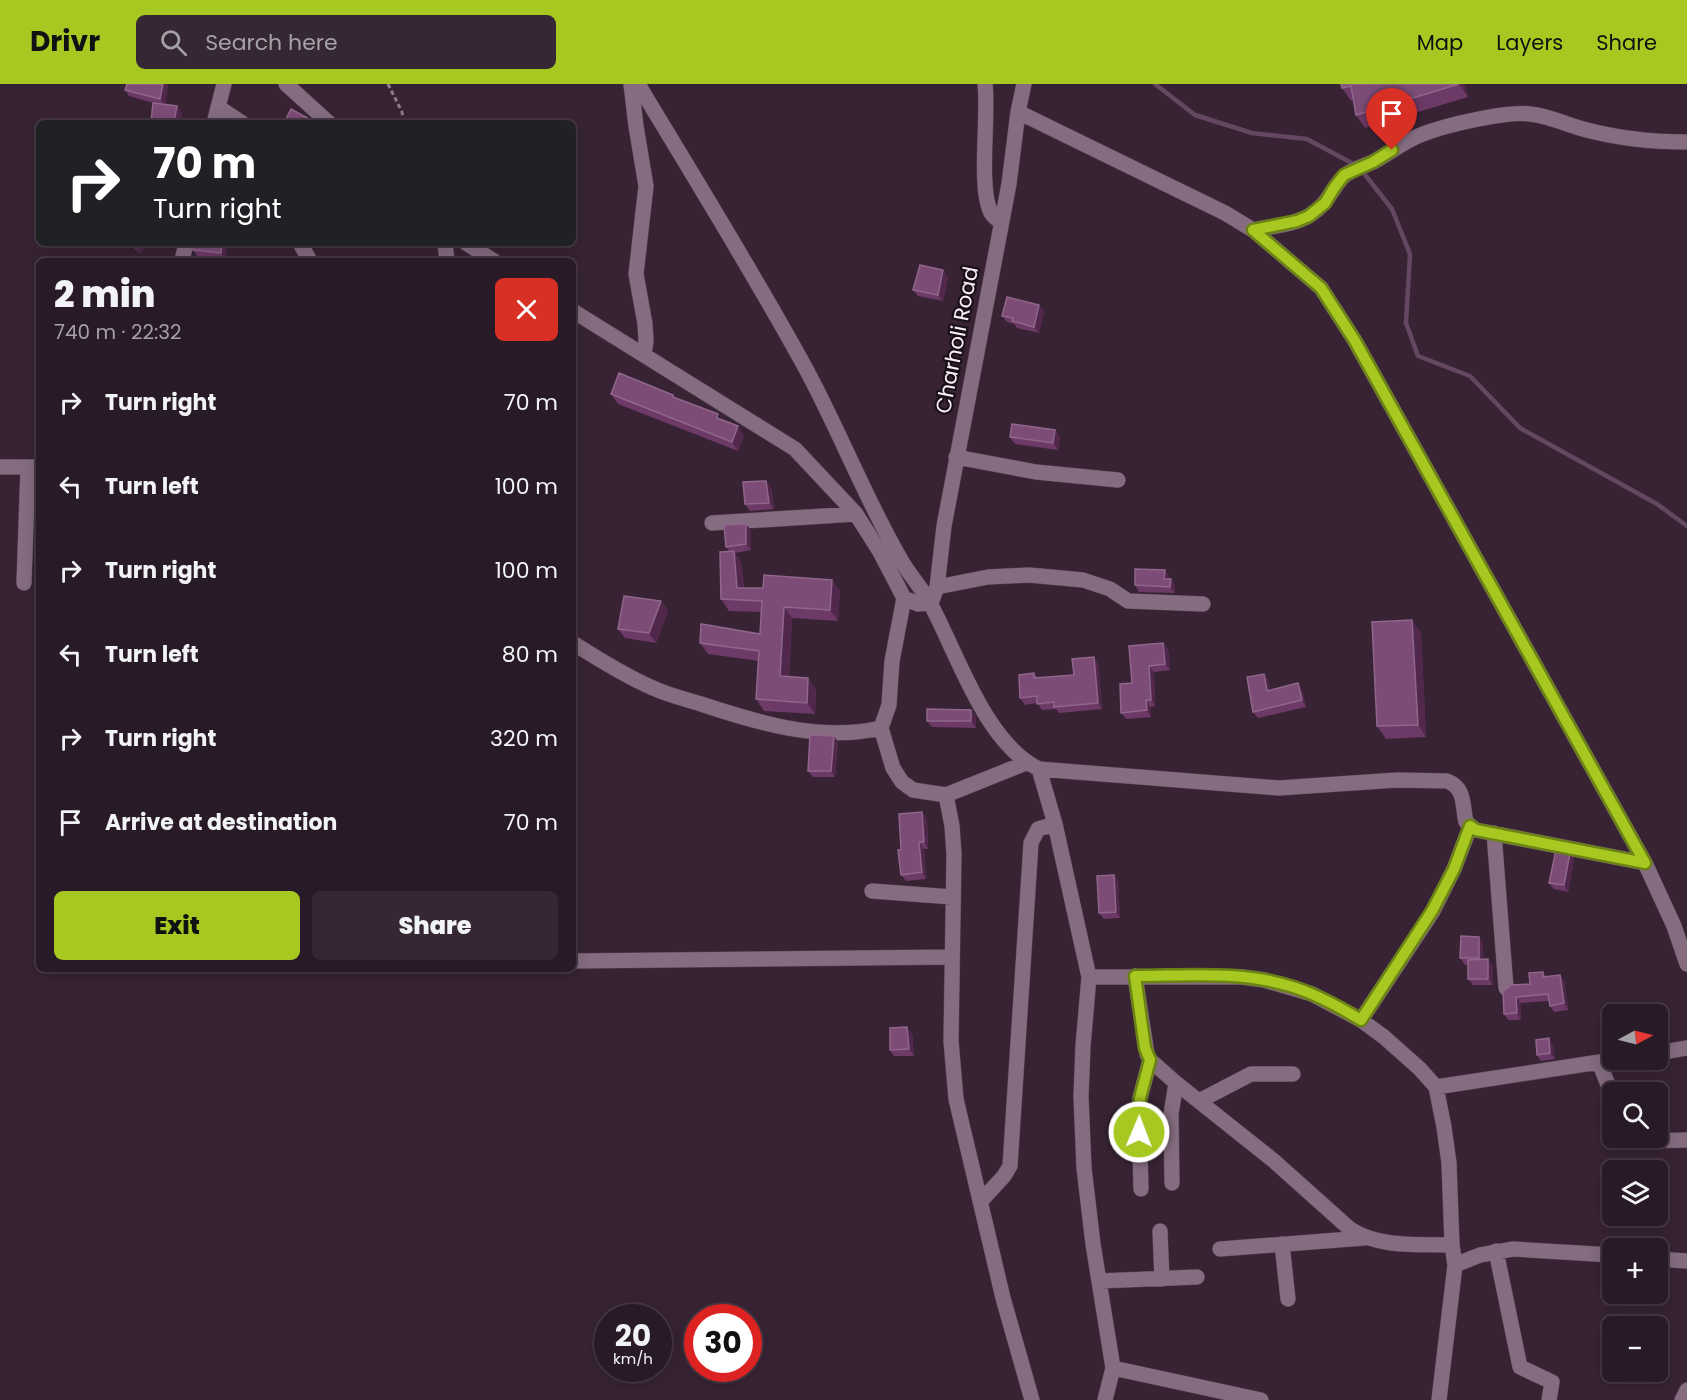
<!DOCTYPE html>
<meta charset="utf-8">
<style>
:root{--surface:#291a27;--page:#352733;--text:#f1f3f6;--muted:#a5a1a7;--line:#453844;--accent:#a6c821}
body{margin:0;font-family:Poppins,sans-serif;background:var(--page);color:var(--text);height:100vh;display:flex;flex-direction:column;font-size:22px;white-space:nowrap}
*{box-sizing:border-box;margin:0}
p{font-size:20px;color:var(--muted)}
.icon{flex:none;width:33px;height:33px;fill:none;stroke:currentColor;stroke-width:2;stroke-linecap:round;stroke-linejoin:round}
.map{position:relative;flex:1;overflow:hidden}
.panel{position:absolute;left:36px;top:174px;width:540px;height:714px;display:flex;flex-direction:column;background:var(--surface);border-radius:9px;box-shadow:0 3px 15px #0003,0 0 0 2px var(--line)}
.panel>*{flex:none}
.hud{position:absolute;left:36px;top:36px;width:540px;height:126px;border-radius:9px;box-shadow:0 3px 15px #0003,0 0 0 2px var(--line);background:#202124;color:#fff;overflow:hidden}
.needle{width:39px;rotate:83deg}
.controls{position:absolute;left:1602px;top:920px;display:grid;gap:12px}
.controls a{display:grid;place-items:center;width:66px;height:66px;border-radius:9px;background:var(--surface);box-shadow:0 3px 15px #0003,0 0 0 2px var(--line);font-size:30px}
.speed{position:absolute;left:594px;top:1220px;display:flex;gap:12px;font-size:30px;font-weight:700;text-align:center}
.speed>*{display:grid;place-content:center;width:78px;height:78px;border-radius:50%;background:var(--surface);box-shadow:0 3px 15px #0003,0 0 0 2px var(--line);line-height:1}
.speed small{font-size:15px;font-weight:400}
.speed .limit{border:9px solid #d22;background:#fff;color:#111}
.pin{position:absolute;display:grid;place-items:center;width:51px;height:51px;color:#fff;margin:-62px -26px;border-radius:50% 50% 50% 0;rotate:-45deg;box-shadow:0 0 6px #0007}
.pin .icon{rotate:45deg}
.me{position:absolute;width:66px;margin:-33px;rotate:1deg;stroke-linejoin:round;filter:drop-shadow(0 0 4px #0008)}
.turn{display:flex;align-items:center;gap:21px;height:126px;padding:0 18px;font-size:27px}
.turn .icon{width:78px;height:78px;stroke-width:2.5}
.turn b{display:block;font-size:42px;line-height:51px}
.round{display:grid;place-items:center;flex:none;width:63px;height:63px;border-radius:9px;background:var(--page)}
.headline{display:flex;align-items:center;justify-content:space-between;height:102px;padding:0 18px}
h1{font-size:36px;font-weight:800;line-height:45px}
.primary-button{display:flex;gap:12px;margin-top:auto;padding:12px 18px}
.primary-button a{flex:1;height:69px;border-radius:9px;background:var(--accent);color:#111;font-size:24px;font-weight:800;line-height:69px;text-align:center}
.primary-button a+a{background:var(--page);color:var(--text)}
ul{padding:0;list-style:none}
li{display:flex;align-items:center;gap:18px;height:84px;padding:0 18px}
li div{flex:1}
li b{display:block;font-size:22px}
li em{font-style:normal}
header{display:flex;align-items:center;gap:36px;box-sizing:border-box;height:84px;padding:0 30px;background:var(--accent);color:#111}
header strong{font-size:28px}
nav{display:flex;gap:33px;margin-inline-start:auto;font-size:21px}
.search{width:420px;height:54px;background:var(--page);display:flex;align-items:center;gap:15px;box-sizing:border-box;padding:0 21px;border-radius:9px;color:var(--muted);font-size:22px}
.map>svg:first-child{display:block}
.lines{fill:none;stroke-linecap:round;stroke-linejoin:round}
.stream{stroke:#644861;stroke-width:4.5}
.minor-casing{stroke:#544251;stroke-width:16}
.path{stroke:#8e7c8b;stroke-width:3;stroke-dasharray:4.5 3;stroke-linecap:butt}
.minor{stroke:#856c81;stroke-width:15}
.wall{fill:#6d3967}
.shaded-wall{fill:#51284c}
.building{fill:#7c4c77;stroke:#90668b;stroke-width:1.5}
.route-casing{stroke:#6c8215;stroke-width:15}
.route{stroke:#a6c821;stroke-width:10}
.labels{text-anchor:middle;stroke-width:4.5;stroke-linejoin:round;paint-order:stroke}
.street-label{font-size:21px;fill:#fdeffa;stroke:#191018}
</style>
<header>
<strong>Drivr</strong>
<div class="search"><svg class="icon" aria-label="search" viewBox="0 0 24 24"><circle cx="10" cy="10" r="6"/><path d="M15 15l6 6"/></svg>Search here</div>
<nav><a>Map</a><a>Layers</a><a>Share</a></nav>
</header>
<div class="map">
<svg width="1687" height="1316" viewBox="0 0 1687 1316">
<rect width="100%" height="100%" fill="#372334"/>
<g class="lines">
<path class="stream" d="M1155,0L1195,31L1252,49L1307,55L1359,83L1392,125L1410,170L1406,239L1418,272L1470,292L1520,344L1657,420L1687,442"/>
<g class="minor-casing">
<path id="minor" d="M286,0L329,39
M631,0L636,42L646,102L636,190L645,240L646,257L644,271
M638,0C695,95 753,188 806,285C840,348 865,414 901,476C910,492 923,505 931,521C958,571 985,659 1039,685L1279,704L1397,696L1447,697C1466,704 1462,722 1466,738L1476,746L1645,779
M985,0C989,33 978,103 991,129C994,134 997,135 1001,138
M218,23L242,39
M1018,28L1225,129L1253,146L1321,204L1355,257L1645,779L1674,842L1687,880
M214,39L224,0
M1253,146C1271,142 1295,141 1310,131C1328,120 1330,107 1343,93C1351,85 1365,82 1375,77C1391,68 1406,56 1423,50C1446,41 1506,27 1530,30C1549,32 1565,40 1583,45C1616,54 1653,58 1687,58
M300,159L310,177
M445,159L447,177
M466,159L494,177
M182,177L186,159
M573,227L795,365L856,430L880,468L904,514L918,520L931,519
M956,373L1036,388L1118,396
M0,383H39
M712,439L856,430
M24,499L28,383
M937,503L988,493L1029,491L1083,496L1110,505L1128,517L1203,520
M904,514L892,577L889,621L881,644L893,684L902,698L913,706L946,711
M931,519L937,503L944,442L1009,100L1018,28L1024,0
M573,559C598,575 625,592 653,604C668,611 685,615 701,620C758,639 821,658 881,644
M1026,679L946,711L952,742L954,770L951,957L956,1015L1003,1214L1032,1316
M1039,685L1055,740L1089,893L1083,962L1081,1013L1084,1084L1093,1160L1113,1284L1261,1316
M1494,749L1506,904
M872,807L952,813
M573,877L951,873
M1135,892L1147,970L1150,976L1176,999L1274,1077L1350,1145C1379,1164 1418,1160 1452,1161
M1089,893H1242L1264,896L1312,910L1361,936L1384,953L1420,985L1436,1003L1444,1043L1449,1079L1452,1161L1455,1181L1439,1316
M1361,936L1433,827L1454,785L1470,743
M1658,969L1687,964
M1599,978L1612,1011
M1436,1003L1619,975
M1199,1017L1251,990H1293
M1633,1053L1641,1057L1687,1056
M1172,1099L1171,1030L1176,999
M1141,1105L1139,1029L1140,1014L1150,976
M980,1118L1004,1092L1010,1082L1031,759L1038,745L1055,740
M1160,1147L1162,1195
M1282,1160L1288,1215
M1220,1165L1364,1154
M1496,1167L1520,1283L1552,1298L1549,1316
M1658,1175L1687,1177
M1455,1181L1480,1171L1513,1165L1612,1171
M1099,1197L1197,1193
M1105,1316L1113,1284
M1682,1316L1687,1306"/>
</g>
<path class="path" d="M388,0L402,28L404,39"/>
<use href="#minor" class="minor"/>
</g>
<path class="wall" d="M168,0L165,21L177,22L182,29L180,39H152L151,37L153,19L129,12L125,6Z
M1341,0H1464L1468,13L1365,44L1356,31L1353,16L1351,17L1342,4Z
M128,159H146L140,169Z
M227,159L225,175L197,172L193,166Z
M948,193L943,217L918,212L913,206Z
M1044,227L1039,249L1017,244L1014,240L1007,238L1002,232Z
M611,310L673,311L675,314L722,336L744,352L738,367L618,320Z
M1055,346L1060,353L1058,366L1015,360L1010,353Z
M771,403L774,425L750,427L745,420Z
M751,446V466L735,469L741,478L744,504H763L832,496L840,507L838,537L792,534L789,593L816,605L815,630L764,627L756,615L759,577L708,570L700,559L760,550L762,528L729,527L721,515L729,467L726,463Z
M1169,493V495H1171L1175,502V509L1139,508L1135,501Z
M661,517L668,527L656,559L625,554L618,545Z
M1412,536L1421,549L1426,653L1386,655L1377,642Z
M1163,559L1168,565L1170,586L1154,588L1155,622L1150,623L1151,633L1126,635L1121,629L1132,599Z
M1098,580L1102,625L1059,629L1056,625L1042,626L1037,619L1025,621L1020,614L1034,589L1038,594L1074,591Z
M1264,590L1268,596L1270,606H1302L1306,623L1258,634L1253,628Z
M976,632V644L932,643L927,637Z
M834,652L838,658L835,693H813L808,687Z
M922,728L927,735L928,765H924L926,795L906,797L901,791V766Z
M1570,769L1574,775L1568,808L1554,805L1549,799Z
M1114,791L1118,797L1120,834L1104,835L1099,829Z
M1479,853L1483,860V876L1493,882V901H1473L1468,895V881H1465L1460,874Z
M1543,888L1546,893L1560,891L1564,897L1568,926L1554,928L1550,922L1549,917L1521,919V936H1508L1504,930L1503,907L1530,900Z
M912,949L914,972H894L890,966Z
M1553,961L1555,975L1541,977L1537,971Z"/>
<path class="shaded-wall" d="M163,0H168L165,22L160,15Z
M1459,0H1464L1468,13Z
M177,22L182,29L180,39H174Z
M138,159H146L140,169L135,163Z
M222,159H227L225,175L221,169Z
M943,186L948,193L943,217L938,211Z
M1039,221L1044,227L1039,249L1034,243Z
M738,342L744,352L738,367L732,358Z
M1055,346L1060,353L1058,366L1053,359Z
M766,397L771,403L774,425L769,419Z
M746,440L751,446V466L746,460Z
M734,467L741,478L744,515L737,504Z
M1165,486L1169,493V501L1164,495Z
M1171,495L1175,502V509L1170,503Z
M832,496L840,507L838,537L830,526Z
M661,517L668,527L656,559L649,549Z
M784,523L792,534L788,603L780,592Z
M1412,536L1421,549L1426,653L1418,641Z
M1163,559L1168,565L1170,586L1165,580Z
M1094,573L1098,580L1102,625L1098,619Z
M1149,582L1154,588L1155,622L1151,616Z
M1264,590L1268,596L1272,613L1267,607Z
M808,594L816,605L815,630L807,619Z
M1298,599L1302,606L1306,623L1302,616Z
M1146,616L1150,623L1151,633L1147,626Z
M971,626L976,632V644L971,637Z
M834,652L838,658L835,693L831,687Z
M922,728L927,735L928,765L924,758Z
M919,758L924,765L926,795L922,788Z
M1570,769L1574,775L1568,808L1564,801Z
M1114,791L1118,797L1120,834L1116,828Z
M1479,853L1483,860V880L1479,874Z
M1488,875L1493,882V901L1488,895Z
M1560,891L1564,897L1568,926L1564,919Z
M1516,913L1521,919V936L1517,929Z
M907,943L912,949L914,972L909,965Z
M1549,954L1553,961L1555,975L1550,969Z"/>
<path class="building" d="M127,0H163L160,15L125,6Z
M1341,0H1459L1356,31L1351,2L1342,4Z
M153,19L177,22L174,39H156V37H151Z
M291,25L313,37L312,39H284Z
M131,159H138L135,163Z
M194,159H222L221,169L193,166Z
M920,181L943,186L938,211L913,206Z
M1007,213L1039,221L1034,243L1012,237L1013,234L1002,232Z
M619,289L673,311V313L718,330L717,334L738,342L732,358L611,310Z
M1012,340L1055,346L1053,359L1010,353Z
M766,397L769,419L745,420L743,398Z
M746,440V460L726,463L724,441Z
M734,467L737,504H763L764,491L832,496L830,526L784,523L780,592L808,594L807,619L756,615L759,567L700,559L701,540L760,550L762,517L721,515L720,468Z
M1135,485L1165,486L1164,495H1171L1170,503L1135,501Z
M624,512L661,517L649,549L618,545Z
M1412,536L1418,641L1377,642L1372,538Z
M1163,559L1165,580L1149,582L1151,616H1146L1147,626L1121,629L1120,600L1132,599L1129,562Z
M1094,573L1098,619L1054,623V618L1037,620V612L1020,614L1019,591L1034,589V594L1074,591L1072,575Z
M1264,590L1267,607L1298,599L1302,616L1253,628L1247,593Z
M927,625L971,626V637H927Z
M810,651L834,652L831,687H808Z
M922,728L924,758H919L922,788L901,791L898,766H901L899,730Z
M1556,766L1570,769L1564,801L1549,799Z
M1114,791L1116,828L1099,829L1097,792Z
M1461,852L1479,853V874H1460Z
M1488,875V895H1468V876Z
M1543,888V893L1560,891L1564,919L1550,922L1548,910L1516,913L1517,929L1504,930L1503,907L1507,905L1511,901L1530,900L1529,889Z
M907,943L909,965L890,966V944Z
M1549,954L1550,969L1537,971L1536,956Z"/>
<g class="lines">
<g class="route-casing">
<path id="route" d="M1139,1048L1140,1014L1150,976L1145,964L1135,892C1185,892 1238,887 1286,901C1313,908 1338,922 1361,936L1432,827L1454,785L1470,742L1476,746L1645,779L1355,257L1321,204L1253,146L1297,137L1309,132L1325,119L1334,104L1344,91L1373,78L1392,66"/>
</g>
<use href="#route" class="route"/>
</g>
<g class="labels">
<g class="street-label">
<text transform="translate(957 256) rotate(-79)" y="7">Charholi Road</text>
</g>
</g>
</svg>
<div class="controls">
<a><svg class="needle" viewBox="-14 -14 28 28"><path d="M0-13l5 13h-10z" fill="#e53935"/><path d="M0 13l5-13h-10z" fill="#a5a1a7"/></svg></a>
<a><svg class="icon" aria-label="search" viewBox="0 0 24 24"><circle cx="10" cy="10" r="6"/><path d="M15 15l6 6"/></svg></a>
<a><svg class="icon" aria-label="layers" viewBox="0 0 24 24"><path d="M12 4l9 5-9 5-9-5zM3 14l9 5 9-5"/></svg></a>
<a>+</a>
<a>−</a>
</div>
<div class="speed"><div>20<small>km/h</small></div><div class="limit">30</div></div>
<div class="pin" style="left:1392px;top:66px;background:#d93025"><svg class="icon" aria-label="arrive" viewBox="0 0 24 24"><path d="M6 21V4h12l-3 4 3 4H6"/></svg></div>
<svg class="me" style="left:1139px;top:1048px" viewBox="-20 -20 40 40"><circle r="17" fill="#a6c821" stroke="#fff" stroke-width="3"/><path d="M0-11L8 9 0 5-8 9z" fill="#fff"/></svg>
<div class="hud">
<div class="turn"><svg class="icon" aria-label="right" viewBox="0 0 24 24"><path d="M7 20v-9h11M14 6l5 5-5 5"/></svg><div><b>70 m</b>Turn right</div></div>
</div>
<section class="panel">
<div class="headline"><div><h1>2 min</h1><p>740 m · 22:32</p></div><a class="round" style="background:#d93025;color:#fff"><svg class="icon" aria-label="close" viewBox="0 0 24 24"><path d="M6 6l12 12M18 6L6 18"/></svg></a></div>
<ul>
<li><svg class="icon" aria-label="right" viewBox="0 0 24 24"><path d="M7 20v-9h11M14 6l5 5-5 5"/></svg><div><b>Turn right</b></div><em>70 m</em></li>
<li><svg class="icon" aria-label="left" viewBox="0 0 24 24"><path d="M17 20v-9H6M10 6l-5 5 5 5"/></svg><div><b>Turn left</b></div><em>100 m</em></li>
<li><svg class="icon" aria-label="right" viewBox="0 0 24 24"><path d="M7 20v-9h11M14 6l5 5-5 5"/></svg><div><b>Turn right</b></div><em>100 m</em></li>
<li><svg class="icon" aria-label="left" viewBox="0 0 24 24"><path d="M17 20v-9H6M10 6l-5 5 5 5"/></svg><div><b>Turn left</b></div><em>80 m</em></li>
<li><svg class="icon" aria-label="right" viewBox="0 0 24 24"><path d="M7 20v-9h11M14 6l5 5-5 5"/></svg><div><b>Turn right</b></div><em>320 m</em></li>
<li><svg class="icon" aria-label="arrive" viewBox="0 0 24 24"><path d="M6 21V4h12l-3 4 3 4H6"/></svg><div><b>Arrive at destination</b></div><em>70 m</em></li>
</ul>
<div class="primary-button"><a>Exit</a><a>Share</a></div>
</section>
</div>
